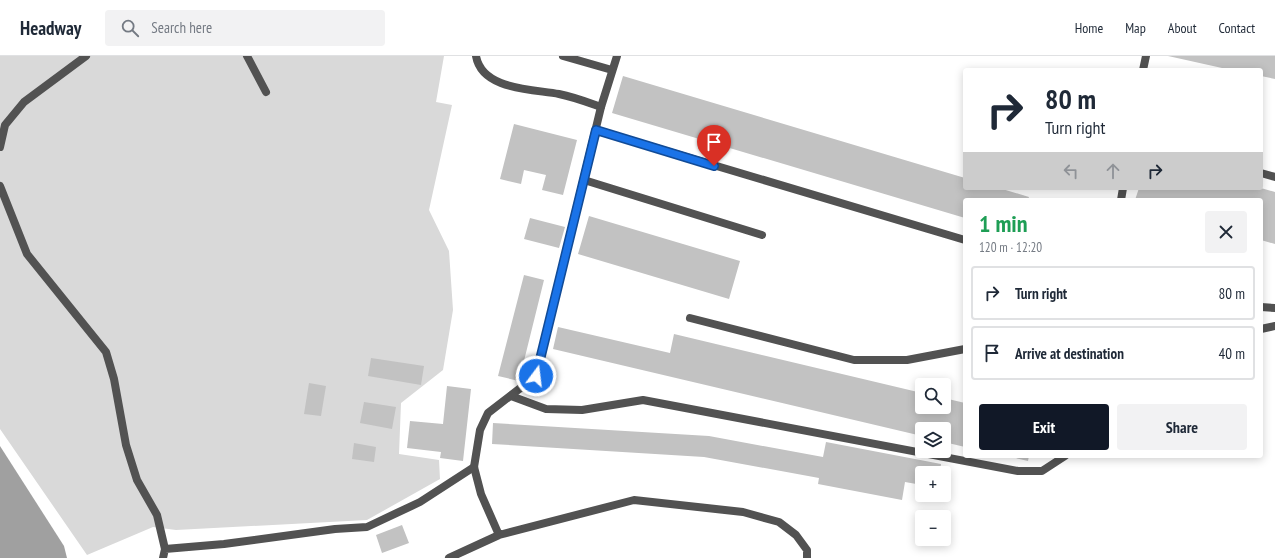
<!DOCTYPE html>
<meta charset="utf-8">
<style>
:root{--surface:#fff;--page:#f2f2f3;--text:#1f2937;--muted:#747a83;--line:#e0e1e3;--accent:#111827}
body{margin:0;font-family:"PT Sans Narrow",sans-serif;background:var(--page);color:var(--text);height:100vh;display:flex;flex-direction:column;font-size:15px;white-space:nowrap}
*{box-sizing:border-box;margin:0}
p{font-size:13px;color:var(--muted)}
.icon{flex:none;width:22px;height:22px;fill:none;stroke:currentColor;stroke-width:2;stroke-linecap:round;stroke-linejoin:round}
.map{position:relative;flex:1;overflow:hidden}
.panel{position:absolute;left:963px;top:142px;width:300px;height:260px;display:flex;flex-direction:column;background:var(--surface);border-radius:4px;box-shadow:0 2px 10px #0003}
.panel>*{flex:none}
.banner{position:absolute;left:963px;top:12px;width:300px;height:122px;border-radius:4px;box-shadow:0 2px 10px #0003;background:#fff;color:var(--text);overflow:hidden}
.tools{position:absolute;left:915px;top:322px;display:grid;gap:8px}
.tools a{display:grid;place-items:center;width:36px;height:36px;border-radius:4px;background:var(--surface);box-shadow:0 2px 10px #0003;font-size:20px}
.pin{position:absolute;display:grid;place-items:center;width:34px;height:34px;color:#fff;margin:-41px -17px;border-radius:50% 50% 50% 0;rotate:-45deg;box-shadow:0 0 4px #0007}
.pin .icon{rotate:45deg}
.me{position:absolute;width:44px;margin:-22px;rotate:15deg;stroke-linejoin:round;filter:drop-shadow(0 0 3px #0008)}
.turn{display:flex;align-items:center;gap:14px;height:84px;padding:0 16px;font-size:18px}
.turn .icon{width:52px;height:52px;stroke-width:2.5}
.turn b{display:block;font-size:28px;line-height:34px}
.lanes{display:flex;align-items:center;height:38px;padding:0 16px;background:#0003;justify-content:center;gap:20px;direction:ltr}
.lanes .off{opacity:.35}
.round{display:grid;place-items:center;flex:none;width:42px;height:42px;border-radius:4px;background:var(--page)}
.headline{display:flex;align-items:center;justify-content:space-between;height:68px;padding:0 16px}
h1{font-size:24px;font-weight:800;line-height:30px;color:#1e9e55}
.cta{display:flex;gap:8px;margin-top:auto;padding:8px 16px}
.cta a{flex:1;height:46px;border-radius:4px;background:var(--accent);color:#fff;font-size:16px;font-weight:800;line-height:46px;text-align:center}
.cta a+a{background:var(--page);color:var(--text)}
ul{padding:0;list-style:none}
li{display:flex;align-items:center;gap:12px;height:54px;margin:0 8px 6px;padding:0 8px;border:2px solid var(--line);border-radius:4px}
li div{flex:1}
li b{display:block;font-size:15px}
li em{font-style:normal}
header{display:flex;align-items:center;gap:24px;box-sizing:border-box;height:56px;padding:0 20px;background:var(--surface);border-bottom:1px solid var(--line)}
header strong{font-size:19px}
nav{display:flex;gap:22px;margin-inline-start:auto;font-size:14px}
.search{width:280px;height:36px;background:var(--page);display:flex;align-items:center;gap:10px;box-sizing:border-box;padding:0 14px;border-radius:4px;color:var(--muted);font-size:15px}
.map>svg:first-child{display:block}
.green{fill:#d9d9d9}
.water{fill:#a0a0a0}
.building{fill:#c2c2c2}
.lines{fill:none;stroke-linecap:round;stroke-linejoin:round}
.service{stroke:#525252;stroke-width:8}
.minor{stroke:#525252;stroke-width:8}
.route-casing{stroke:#114b97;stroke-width:10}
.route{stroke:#1a73e8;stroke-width:7}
</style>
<header>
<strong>Headway</strong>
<div class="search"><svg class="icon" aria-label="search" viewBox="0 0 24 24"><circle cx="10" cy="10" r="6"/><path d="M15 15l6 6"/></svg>Search here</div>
<nav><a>Home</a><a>Map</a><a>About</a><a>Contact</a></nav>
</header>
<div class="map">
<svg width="1275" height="502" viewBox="0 0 1275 502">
<rect width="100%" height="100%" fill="#fff"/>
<path class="green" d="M0,0H444L436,46L452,49L429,154L449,195L453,254L443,314L401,347L399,398L439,404L440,423L367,464L176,474L153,471L87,499L0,373Z"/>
<path class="water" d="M0,390L64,490L67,502H0Z"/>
<path class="building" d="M1168,0H1275V23L1261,20V14H1231Z
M623,20L965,122V132H999L1029,141L1028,144H965V162L612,57Z
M514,68L577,84L563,139L542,134L546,119L524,114L521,128L500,123Z
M1139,132H1261L1275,136V188L1261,184V144H1135Z
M589,160L740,205L729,243L578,198Z
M530,162L565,171L559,192L524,183Z
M524,219L544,224L519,325L498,320Z
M558,271L670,297L674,278L922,337V351H944V342L965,347V391L944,386V373H922V380L553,293Z
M371,302L424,310L421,329L368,320Z
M309,327L326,330L321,360L304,358Z
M447,330L471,333L463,405L440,402L441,396L407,392L410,365L443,368Z
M364,346L396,351L392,373L360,367Z
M493,367L709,380L823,401L826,386L941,408L940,417H922V429L905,426L902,444L818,428L819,422L704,401L492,388Z
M354,387L376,391L374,406L352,403Z
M1007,400H1029L1028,405Z
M402,469L409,487L382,497L376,479Z"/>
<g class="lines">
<path class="service" d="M247,0L266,36
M476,0C482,34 532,33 559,38C574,41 587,46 601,51
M563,0L612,14
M596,74L965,184
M0,91L5,69L24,46L86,0
M1261,117L1275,121
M584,124L762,179
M0,130L27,198L106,296L114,323L126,389L137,424L157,459L165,493L224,488L335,473L367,471L420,446L474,411
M1261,251L1275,252
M690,262L854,304H907L965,293
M1261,273L1275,270
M511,340L546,353L582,354L643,344L1018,415H1042L1065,400
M163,502L165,493"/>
<path class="minor" d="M1143,14L1146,0
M1121,144L1123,132
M499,479L481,438L474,411L480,374L488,357L536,320L601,51L617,0
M449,502L499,479L634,444L743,456L779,466L796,479L807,494V502"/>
</g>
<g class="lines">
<g class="route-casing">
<path id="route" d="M536,320L596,74L714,110"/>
</g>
<use href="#route" class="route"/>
</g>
</svg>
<div class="tools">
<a><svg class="icon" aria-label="search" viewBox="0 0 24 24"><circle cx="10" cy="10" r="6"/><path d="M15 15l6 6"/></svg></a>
<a><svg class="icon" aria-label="layers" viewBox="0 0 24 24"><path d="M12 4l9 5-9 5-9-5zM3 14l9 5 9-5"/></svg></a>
<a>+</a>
<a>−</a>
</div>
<div class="pin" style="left:714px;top:110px;background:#d93025"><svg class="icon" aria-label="arrive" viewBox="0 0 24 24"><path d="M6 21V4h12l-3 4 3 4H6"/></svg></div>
<svg class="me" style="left:536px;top:320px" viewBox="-20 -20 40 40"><circle r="17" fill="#1a73e8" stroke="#fff" stroke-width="3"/><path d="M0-11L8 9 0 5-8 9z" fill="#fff"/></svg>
<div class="banner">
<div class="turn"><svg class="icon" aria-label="right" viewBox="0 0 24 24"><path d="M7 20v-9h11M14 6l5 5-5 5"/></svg><div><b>80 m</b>Turn right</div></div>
<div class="lanes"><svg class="icon off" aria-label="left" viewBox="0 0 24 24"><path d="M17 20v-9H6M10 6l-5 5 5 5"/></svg><svg class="icon off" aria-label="ahead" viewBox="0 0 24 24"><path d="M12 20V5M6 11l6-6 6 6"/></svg><svg class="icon" aria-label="right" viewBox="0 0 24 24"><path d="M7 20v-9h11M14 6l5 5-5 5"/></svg></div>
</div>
<section class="panel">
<div class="headline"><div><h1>1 min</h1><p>120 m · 12:20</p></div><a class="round"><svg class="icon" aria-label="close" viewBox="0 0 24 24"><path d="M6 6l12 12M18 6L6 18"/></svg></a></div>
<ul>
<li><svg class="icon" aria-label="right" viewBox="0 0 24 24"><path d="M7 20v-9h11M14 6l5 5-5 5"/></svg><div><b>Turn right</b></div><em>80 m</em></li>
<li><svg class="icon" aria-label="arrive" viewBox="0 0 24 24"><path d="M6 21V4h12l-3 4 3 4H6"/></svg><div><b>Arrive at destination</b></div><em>40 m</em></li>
</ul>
<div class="cta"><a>Exit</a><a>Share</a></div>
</section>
</div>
